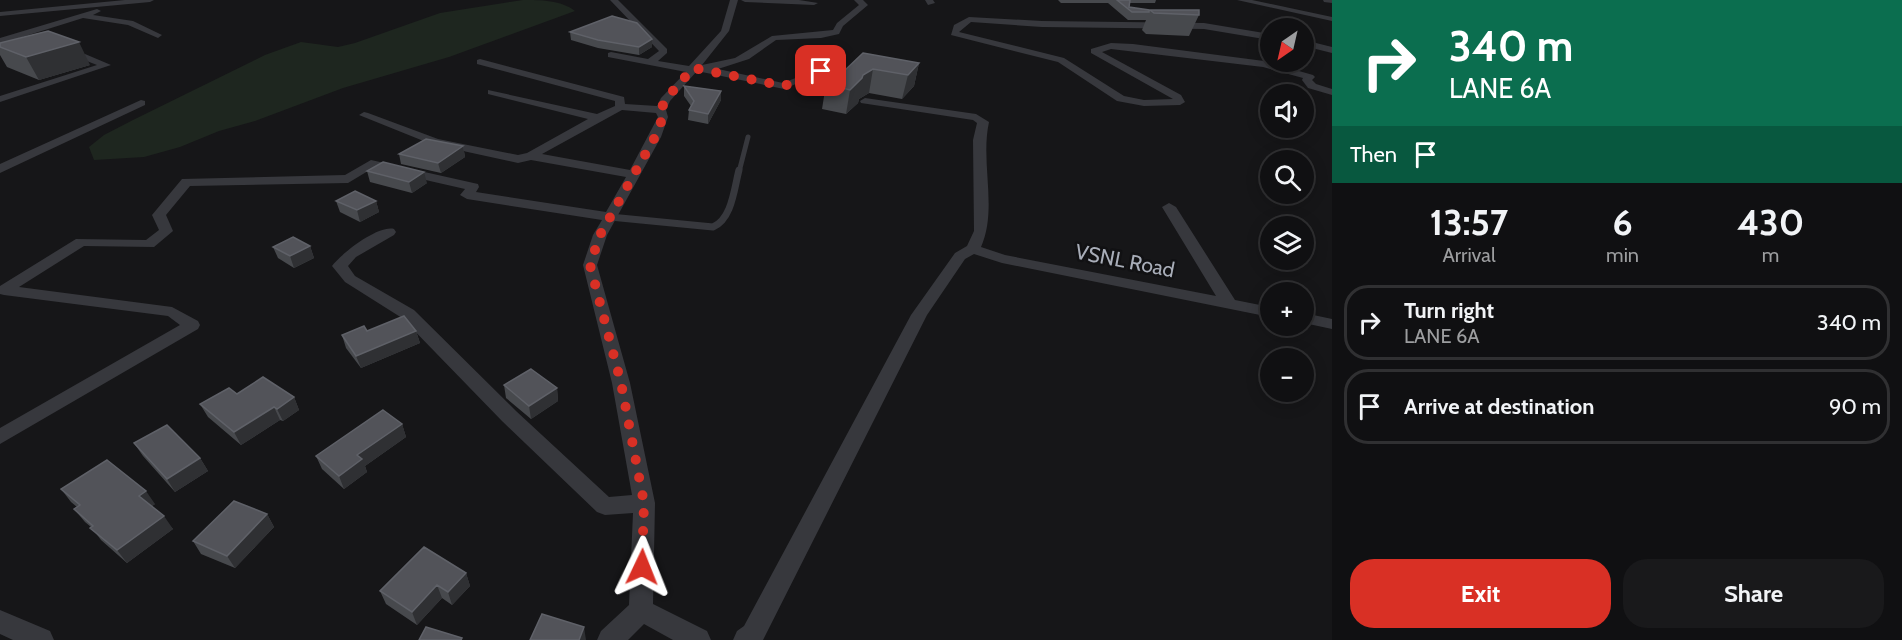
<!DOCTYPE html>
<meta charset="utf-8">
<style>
:root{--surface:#101012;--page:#19191b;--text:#f1f3f6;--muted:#9c9d9f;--line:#303032;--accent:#d93025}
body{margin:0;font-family:Cabin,sans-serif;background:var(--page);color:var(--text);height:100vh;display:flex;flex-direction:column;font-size:22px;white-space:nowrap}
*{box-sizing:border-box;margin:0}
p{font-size:20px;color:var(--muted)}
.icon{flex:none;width:33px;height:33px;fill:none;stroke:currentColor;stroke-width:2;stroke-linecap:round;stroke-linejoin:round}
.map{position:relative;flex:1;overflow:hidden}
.sheet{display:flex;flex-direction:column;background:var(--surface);width:570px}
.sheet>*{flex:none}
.top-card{background:#0b6e4f;color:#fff;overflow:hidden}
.needle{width:39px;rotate:214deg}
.tools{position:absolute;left:1260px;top:18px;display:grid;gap:12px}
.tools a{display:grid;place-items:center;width:54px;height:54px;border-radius:50%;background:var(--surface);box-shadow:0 3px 15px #0003,0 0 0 2px var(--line);font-size:30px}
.pin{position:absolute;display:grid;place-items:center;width:51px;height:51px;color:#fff;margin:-26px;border-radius:12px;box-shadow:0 3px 9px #0006}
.me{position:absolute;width:66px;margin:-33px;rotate:2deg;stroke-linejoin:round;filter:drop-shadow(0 0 4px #0008)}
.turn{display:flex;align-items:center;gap:21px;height:126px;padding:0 18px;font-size:27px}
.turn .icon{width:78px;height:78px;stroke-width:2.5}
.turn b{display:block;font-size:42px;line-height:51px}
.then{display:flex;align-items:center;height:57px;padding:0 18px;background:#0003;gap:12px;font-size:22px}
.eta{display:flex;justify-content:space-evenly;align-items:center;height:102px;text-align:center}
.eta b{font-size:36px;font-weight:800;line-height:42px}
.action{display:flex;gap:12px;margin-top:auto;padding:12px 18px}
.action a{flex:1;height:69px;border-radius:24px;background:var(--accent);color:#fff;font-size:24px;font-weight:800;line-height:69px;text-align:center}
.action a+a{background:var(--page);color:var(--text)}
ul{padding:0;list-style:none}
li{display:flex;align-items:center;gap:18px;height:75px;margin:0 12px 9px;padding:0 6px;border:3px solid var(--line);border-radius:24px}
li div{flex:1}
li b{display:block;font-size:22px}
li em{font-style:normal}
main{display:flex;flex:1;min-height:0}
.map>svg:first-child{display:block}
.green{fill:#1e261f}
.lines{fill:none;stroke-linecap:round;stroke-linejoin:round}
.lane-far1{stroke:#37383d;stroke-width:5}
.lane{stroke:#37383d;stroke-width:7}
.street{fill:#37383d;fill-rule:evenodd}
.wall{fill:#47494d}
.shaded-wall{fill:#2f3033}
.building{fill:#525359;stroke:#5f6168;stroke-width:1.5}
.route{stroke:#d93025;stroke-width:10;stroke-dasharray:0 18}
.labels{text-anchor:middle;stroke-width:5;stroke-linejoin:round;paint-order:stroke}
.street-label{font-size:21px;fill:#a8adb8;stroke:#111113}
</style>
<main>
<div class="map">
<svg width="1332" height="640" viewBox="0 0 1332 640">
<rect width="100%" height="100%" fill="#161618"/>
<path class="green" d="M523,0C541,0 561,0 575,11L449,57L343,88L255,121L219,131L180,147L144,157L94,160L89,147L104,135L133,120L265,55L301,42L338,47L355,43L440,13Z"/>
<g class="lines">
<path class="lane-far1" d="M739,172L748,137"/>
<path class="lane" d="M610,217L713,227C732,219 734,189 739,170"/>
<path class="street" d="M125,0H154L150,2L0,16V12Z
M610,0H618L667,49V53L658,61L689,66L721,31L730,0H738L729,31L702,65L735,58L772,36L833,30L837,23L859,5L854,0H863L868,5L843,26L839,34L821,38L776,40L749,59L718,69L783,83L818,69L826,71L784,89L697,71L670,101L666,110L668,117L661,137L607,235L597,265L630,383L655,503L653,604L707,631L711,640H673L644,624L628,640H597L601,631L629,605L633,513L605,515L597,512L502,421L402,318L345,282L332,266C342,253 378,225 394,229L396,232L394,235L356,257L348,266L355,276L414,310L516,411L609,497L632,495L612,383L583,265L593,235L602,220L467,199L460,195L465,189L373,168L348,183L190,186L166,215L173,231L154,247L84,246L19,287L172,307L198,321L200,325L198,329L0,444V428L180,325L168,316L4,295L0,294V286L76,239L146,240L159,230L152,215L182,179L345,175L371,160L478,184L479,187L476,192L606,212L626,177L531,160L518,163L431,144L359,115L364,112L368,113L438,139L518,155L527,153L588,119L488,94V90L597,114L615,106V101L477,64V60L480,59L624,97L625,104L657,106L661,98L686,72L608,57V53L611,52L648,59L659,51ZM622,110L656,113L658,117L630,170L542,154Z
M741,0H799L818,3L814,5L745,2Z
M925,0H933L935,3L928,5Z
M1237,0H1252L1332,17V21Z
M1323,0H1332V3L1324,2Z
M97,9L101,11L93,15L133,21L162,35L158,38L128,25L83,18L0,44V38Z
M969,17L1042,21L1204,23L1270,34V40L1204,29L1042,27L971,22L959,32L1064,58L1124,96L1144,100L1173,99L1091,53V49L1111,43L1133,44L1264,61L1313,75L1315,77L1312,80L1316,84L1332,89V95L1308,88L1302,80L1303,78L1263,67L1111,49L1102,52L1181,95L1185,102L1180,105L1144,106L1117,101L1058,62L951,35L954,25Z
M1304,40L1332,47V53L1304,46Z
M79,54H85L111,65L0,102V96L97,65L79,58Z
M865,98L976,114L989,122C980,163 998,209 981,247L1005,255L1216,296L1162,207L1169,203L1176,207L1235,300L1270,307V317L1002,263L974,254L965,259L927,315L763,640H733L737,631L744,626L911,315L955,253L967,246L974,231L973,140L977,123L973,120L861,103L860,101Z
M141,100L145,101V105L0,173V164Z
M1304,313L1332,319V329L1304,323Z
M0,610L50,631L54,640H13L0,634Z"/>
</g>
<path class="wall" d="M1058,0H1156L1155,3H1129V7L1149,10H1150L1199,15L1189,36L1146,34L1142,30L1146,20H1128L1108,3H1061Z
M570,32L652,47L639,55L598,48L571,40Z
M0,43L90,65L39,80L7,67L0,55Z
M919,63L914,86L902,99L869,93L859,99L858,103L846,114L822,109L826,84L842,73Z
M684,86L721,91V100L708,124L688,120L689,110L691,106L684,96Z
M463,146L465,157L441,173L401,164L399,154Z
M367,171L427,183L412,193L370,182Z
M336,201H376L379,212L360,222L340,212Z
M310,246L314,258L294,268L278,258L273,247Z
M367,331H416L420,343L361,368L346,348L342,335Z
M504,385L557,388L558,401L531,419L506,398Z
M237,394L294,397L299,410L283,421L280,420L241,445L208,417L200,404Z
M402,424L406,437L365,466L367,472L344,489L322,469L316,456Z
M134,443L200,458L208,471L175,492L143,456Z
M61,489L155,504L152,506L173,529L127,563L101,540L91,527L85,522L74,509L77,507L71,502Z
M267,514L274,527L235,568L201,554L193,541Z
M466,573L470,586L452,605L442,598L417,625L386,604L380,591Z"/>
<path class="shaded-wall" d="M652,39V47L639,55V47Z
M79,42L90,65L39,80L26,57Z
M919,63L914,86L902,99L908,75Z
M873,69L869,93L859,99L858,103L846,114L850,90L863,75Z
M721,91V100L708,124V114Z
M463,146L465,157L441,173L438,163Z
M424,172L427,183L412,193L409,182Z
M376,201L379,212L360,222L357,210Z
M310,246L314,258L294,268L290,256Z
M416,331L420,343L361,368L356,356Z
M557,388L558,401L531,419L529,406Z
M294,397L299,410L283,421L277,409Z
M274,407L280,420L241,445L234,432Z
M402,424L406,437L365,466L367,472L344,489L339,476L357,455Z
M200,458L208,471L175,492L167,479Z
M146,491L155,504L148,509L139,496Z
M267,514L274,527L235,568L227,556Z
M164,516L173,529L127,563L117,550Z
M466,573L470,586L452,605L448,592Z
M437,585L442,598L417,625L412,612Z
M584,627L586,640H579Z"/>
<path class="building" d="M1117,0H1130L1129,7L1149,10V12H1132Z
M1150,10H1199V15L1154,13Z
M612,16L637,23L652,39L639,47L598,40L570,32Z
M48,31L79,42L26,57L0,47V43Z
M863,53L919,63L908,75L873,69L863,75L862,78L850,90L826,84L840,73H842Z
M684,86L721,91L708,114L689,110L694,101Z
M426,139L463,146L438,163L399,154Z
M383,162L424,172L409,182L367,171Z
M355,191L376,201L357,210L336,201Z
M293,237L310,246L290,256L273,247Z
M404,316L416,331L356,356L342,335L364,326L367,331Z
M531,369L557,388L529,406L504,385Z
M263,377L294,397L277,409L274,407L234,432L200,404L229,388L237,394Z
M383,410L402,424L357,455L362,459L339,476L316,456Z
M167,425L200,458L167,479L134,443Z
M107,460L146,491L139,496L164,516L117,550L90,528L93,526L74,509L80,505L61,489Z
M234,501L267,514L227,556L193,541Z
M424,547L466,573L448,592L437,585L412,612L380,591Z
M542,614L584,627L579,640H530Z
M426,627L462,638L461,640H419Z"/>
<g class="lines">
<path class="route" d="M642,567L644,503L621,383L590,265L600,235L655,137L663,117L661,110L665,100L693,68L784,86L821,71"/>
</g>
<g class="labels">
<g class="street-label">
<text transform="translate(1125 261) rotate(11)" y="7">VSNL Road</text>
</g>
</g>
</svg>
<div class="tools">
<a><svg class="needle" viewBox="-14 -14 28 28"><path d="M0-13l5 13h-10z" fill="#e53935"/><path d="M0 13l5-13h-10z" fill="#9c9d9f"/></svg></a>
<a><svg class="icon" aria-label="sound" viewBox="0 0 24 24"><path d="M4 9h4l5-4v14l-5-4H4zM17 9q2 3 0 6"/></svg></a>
<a><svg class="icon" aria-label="search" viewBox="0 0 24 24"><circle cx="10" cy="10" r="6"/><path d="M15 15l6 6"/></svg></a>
<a><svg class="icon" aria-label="layers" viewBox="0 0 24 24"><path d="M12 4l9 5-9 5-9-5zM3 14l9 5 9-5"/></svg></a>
<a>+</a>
<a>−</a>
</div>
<div class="pin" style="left:821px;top:71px;background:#d93025"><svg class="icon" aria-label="arrive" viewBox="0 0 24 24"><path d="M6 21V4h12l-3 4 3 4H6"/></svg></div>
<svg class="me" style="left:642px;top:567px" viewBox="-20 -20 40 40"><path d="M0-17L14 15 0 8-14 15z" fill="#d93025" stroke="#fff" stroke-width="4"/></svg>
</div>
<section class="sheet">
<div class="top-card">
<div class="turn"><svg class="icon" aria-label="right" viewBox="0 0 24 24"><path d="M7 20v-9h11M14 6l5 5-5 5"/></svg><div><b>340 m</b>LANE 6A</div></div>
<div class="then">Then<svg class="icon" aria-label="arrive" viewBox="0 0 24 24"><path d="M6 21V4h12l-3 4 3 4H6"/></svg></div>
</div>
<div class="eta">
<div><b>13:57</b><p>Arrival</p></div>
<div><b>6</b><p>min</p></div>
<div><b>430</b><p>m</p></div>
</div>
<ul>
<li><svg class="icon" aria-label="right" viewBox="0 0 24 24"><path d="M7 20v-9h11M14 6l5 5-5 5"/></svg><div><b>Turn right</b><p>LANE 6A</p></div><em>340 m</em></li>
<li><svg class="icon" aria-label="arrive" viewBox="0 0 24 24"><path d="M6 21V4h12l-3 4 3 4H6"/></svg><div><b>Arrive at destination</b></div><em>90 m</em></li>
</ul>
<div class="action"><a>Exit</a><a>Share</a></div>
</section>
</main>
